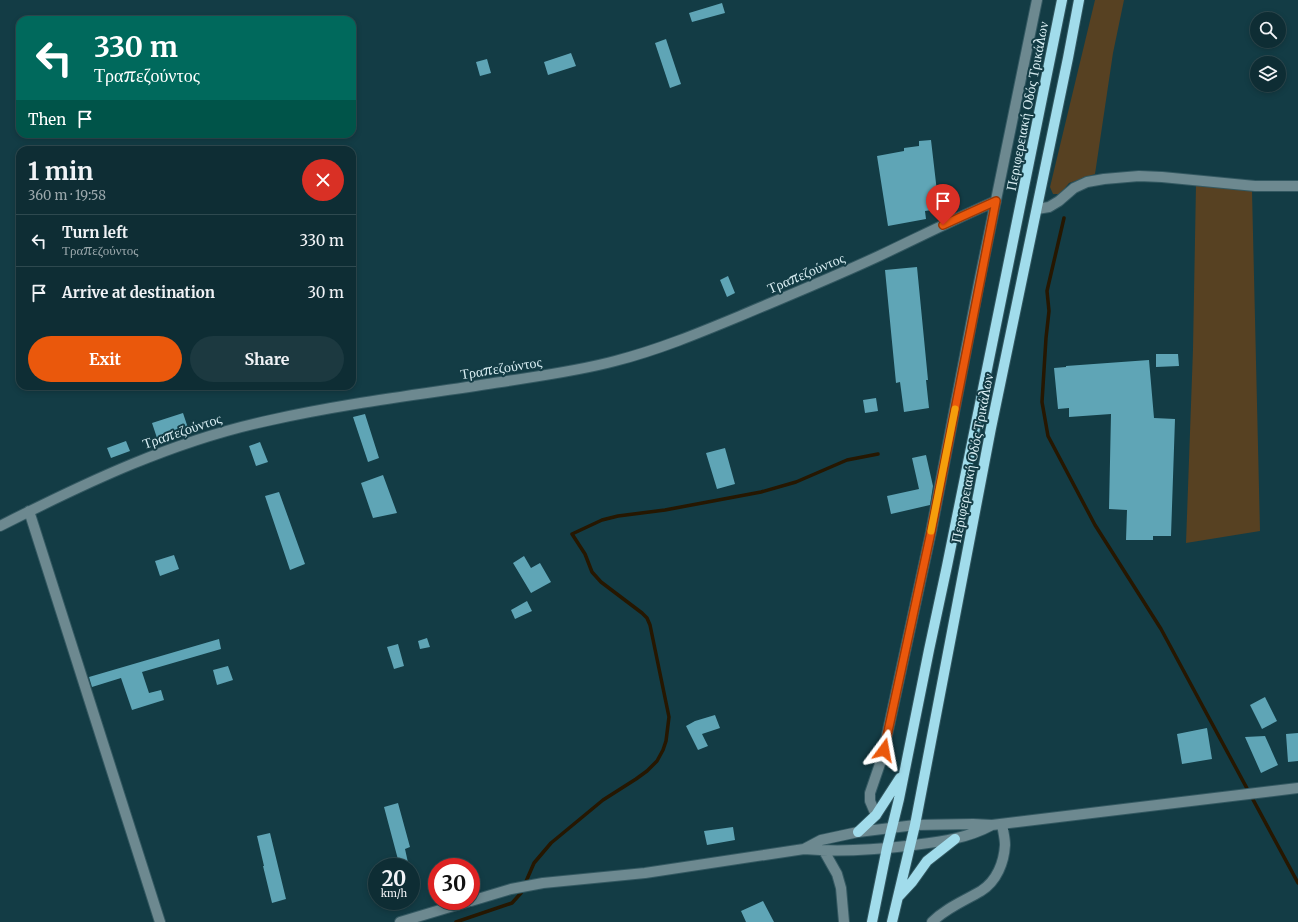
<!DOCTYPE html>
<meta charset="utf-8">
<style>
:root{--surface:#0e2d34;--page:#1c3940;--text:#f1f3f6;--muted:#9ba8ac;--line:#2e494f;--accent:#ea580c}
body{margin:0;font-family:Merriweather,serif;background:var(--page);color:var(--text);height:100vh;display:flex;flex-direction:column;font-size:15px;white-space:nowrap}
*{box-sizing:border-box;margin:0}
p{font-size:13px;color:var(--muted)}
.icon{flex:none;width:22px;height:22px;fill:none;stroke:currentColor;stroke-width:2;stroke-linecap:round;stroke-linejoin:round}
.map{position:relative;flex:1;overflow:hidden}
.sheet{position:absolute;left:16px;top:146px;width:340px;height:244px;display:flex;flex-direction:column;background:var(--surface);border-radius:12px;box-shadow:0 2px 6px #0003,0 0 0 1px var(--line)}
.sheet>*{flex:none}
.banner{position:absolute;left:16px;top:16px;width:340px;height:122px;border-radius:12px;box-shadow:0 2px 6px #0003,0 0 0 1px var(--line);background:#00695c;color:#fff;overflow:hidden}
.buttons{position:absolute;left:1250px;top:12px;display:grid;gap:8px}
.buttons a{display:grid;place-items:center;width:36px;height:36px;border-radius:50%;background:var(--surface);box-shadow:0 2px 6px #0003,0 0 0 1px var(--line);font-size:20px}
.speed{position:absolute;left:368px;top:858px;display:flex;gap:8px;font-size:20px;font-weight:700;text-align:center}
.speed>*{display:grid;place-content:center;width:52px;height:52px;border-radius:50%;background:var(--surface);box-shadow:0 2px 6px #0003,0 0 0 1px var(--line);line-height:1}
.speed small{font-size:10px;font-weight:400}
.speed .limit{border:6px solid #d22;background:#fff;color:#111}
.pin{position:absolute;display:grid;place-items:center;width:34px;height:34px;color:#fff;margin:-41px -17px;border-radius:50% 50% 50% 0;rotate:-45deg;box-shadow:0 0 4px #0007}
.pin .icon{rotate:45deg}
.me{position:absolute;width:44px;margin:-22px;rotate:13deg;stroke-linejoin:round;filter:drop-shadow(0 0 3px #0008)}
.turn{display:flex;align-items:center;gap:14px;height:84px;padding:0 12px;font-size:18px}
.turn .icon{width:52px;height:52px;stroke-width:2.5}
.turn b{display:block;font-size:28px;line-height:34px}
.then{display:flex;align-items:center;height:38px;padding:0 12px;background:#0003;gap:8px;font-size:15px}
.round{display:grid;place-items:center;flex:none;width:42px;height:42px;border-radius:21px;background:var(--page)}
.overview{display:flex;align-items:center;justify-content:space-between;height:68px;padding:0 12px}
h1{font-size:24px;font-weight:700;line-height:30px}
.cta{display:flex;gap:8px;margin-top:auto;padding:8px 12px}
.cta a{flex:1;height:46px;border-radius:24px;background:var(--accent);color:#fff;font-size:16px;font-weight:700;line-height:46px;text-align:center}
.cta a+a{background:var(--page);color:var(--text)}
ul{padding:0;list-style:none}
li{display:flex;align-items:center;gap:12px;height:52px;padding:0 12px;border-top:1px solid var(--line)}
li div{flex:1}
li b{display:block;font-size:15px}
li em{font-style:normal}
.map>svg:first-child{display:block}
.green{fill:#574122}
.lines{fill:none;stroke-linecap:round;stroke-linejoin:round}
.stream{stroke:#261701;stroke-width:3.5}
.building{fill:#5fa5b6}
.minor-casing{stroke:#335861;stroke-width:12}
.major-casing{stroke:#335861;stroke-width:12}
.minor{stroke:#6d8990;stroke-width:10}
.major{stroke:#a1dceb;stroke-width:10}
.route-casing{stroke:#983908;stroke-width:10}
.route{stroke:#ea580c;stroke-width:7}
.slow{stroke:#f59e0b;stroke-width:7}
.labels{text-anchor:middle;stroke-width:4;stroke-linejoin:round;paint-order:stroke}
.street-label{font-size:14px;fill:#d8edf2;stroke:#133c45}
</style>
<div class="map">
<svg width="1298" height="922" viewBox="0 0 1298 922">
<rect width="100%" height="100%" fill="#133c45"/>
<path class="green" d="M1095,0H1124L1113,53L1095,174L1069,183L1060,194H1053L1050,187Z
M1196,184L1252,191L1260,531L1186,543L1193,349Z"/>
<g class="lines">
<path class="stream" d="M1064,218L1047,291L1049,311L1046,338L1042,402L1048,436L1095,525L1161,629L1298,883
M456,922L512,903L521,893L534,863L551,843L603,800L636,779L647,771L657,761L663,750L666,741L669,717L650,625L647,618L642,613L601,582L592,572L585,554L572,534L602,520L618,516L665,510L761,492L796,482L847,460L878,454"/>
</g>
<path class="building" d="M722,3L725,13L692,22L689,13Z
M666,39L681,84L670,88L655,43Z
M571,53L576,66L548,75L544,62Z
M487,59L491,73L480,76L476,62Z
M931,140L939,209L925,211L926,219L888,226L877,156L904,151V148L919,146V141Z
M917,267L928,380H926L929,408L904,412L900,382L896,383L885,270Z
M728,276L735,293L727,297L720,280Z
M1156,354H1178L1179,366L1156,367Z
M1149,360L1154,418L1175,419L1171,536H1153V540H1126L1127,510L1109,509L1111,414L1069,417V408L1058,409L1054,368L1066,367V366Z
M876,398L878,411L865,413L863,400Z
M183,413L188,428L157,438L152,423Z
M365,414L379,458L368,462L353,417Z
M126,441L130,451L111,458L107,448Z
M260,442L268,462L256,466L249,446Z
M725,448L735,484L717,489L706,453Z
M926,455L933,486L930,505L891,514L887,496L919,489L912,458Z
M383,475L397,513L373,518L361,483Z
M279,492L305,564L290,570L265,496Z
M174,555L179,569L160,576L155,561Z
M524,556L531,568L540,563L551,582L531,593L513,563Z
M527,601L532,611L515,619L511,610Z
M427,638L430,647L420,649L418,641Z
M219,639L221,649L142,672L149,693L161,690L164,700L132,710L121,678L92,687L89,677Z
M398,644L404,666L394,669L387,647Z
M228,666L233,680L217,685L213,670Z
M1265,697L1277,721L1262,729L1250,705Z
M715,715L720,728L702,734L708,746L698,750L686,726L695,721Z
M1207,728L1212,759L1182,764L1177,734Z
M1298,733V761L1288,762L1286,734Z
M1265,736L1278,765L1261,773L1245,737Z
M398,803L410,847L405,849L409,867H400L384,807Z
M733,827L735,840L707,845L704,831Z
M270,833L286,899L272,903L263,866H264L257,836Z
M763,901L774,922H746L741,911Z"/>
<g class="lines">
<g class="minor-casing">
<path id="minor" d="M1037,209L1049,207L1059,201L1074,188L1087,182L1104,179L1139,176L1162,177L1255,186H1298
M29,511L160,922
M0,526C87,482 175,440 271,420C347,403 424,394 501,382C539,376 578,371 615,361C658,350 699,333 740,316C787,296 834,277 881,255C919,237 957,218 996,201
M876,815L870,801V793L882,758L931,532L979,283L1037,0
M804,849L821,840L858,832L915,825L973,824L992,825L1298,788
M824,851L837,874L841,888L844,922
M471,901L511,889L543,883L645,873L804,849C838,852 872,850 906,846C937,842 964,840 992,825
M400,922L470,901
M932,922C946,908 964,901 981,891C997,881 1004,862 1005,845C1005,838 1003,831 1002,824"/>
</g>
<g class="major-casing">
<path id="major" d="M858,832L876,815L900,778
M899,896L912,882L927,861L955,839
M872,922L887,848L899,799L929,650L947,566L1062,0
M892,922L915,825L991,428L1068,58L1079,0"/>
</g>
<use href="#minor" class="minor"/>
<use href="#major" class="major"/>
</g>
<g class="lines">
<g class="route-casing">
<path id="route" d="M884,750L931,532L996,201L943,225"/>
</g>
<use href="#route" class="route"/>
<path class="slow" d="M931,531L955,409"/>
</g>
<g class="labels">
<g class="street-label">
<text transform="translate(1027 106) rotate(-79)" y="5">Περιφερειακή Οδός Τρικάλων</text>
<text transform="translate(806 273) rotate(-23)" y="5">Τραπεζούντος</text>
<text transform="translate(501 368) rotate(-9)" y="5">Τραπεζούντος</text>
<text transform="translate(182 431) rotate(-19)" y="5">Τραπεζούντος</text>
<text transform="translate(972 458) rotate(-79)" y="5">Περιφερειακή Οδός Τρικάλων</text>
</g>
</g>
</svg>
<div class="buttons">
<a><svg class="icon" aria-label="search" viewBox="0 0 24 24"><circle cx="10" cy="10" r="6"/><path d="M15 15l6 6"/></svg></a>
<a><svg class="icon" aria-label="layers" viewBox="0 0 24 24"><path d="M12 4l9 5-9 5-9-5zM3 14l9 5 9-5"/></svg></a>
</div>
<div class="speed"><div>20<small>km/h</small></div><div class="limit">30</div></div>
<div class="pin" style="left:943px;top:225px;background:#d93025"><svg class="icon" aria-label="arrive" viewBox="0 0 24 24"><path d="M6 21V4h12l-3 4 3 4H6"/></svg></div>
<svg class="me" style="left:884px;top:750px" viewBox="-20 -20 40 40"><path d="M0-17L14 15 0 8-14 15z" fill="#ea580c" stroke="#fff" stroke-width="4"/></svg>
<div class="banner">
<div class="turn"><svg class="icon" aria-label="left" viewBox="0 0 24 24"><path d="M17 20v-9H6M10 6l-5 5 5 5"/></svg><div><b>330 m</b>Τραπεζούντος</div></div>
<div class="then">Then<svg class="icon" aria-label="arrive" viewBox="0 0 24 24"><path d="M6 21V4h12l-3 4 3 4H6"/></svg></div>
</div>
<section class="sheet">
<div class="overview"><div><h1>1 min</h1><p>360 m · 19:58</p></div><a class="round" style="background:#d93025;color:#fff"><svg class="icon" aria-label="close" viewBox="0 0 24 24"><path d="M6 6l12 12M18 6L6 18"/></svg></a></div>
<ul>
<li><svg class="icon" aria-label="left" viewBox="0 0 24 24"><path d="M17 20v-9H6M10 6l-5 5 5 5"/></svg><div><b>Turn left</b><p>Τραπεζούντος</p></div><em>330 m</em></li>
<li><svg class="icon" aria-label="arrive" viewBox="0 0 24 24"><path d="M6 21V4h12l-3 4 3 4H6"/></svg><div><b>Arrive at destination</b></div><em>30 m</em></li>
</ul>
<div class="cta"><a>Exit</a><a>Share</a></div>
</section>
</div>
